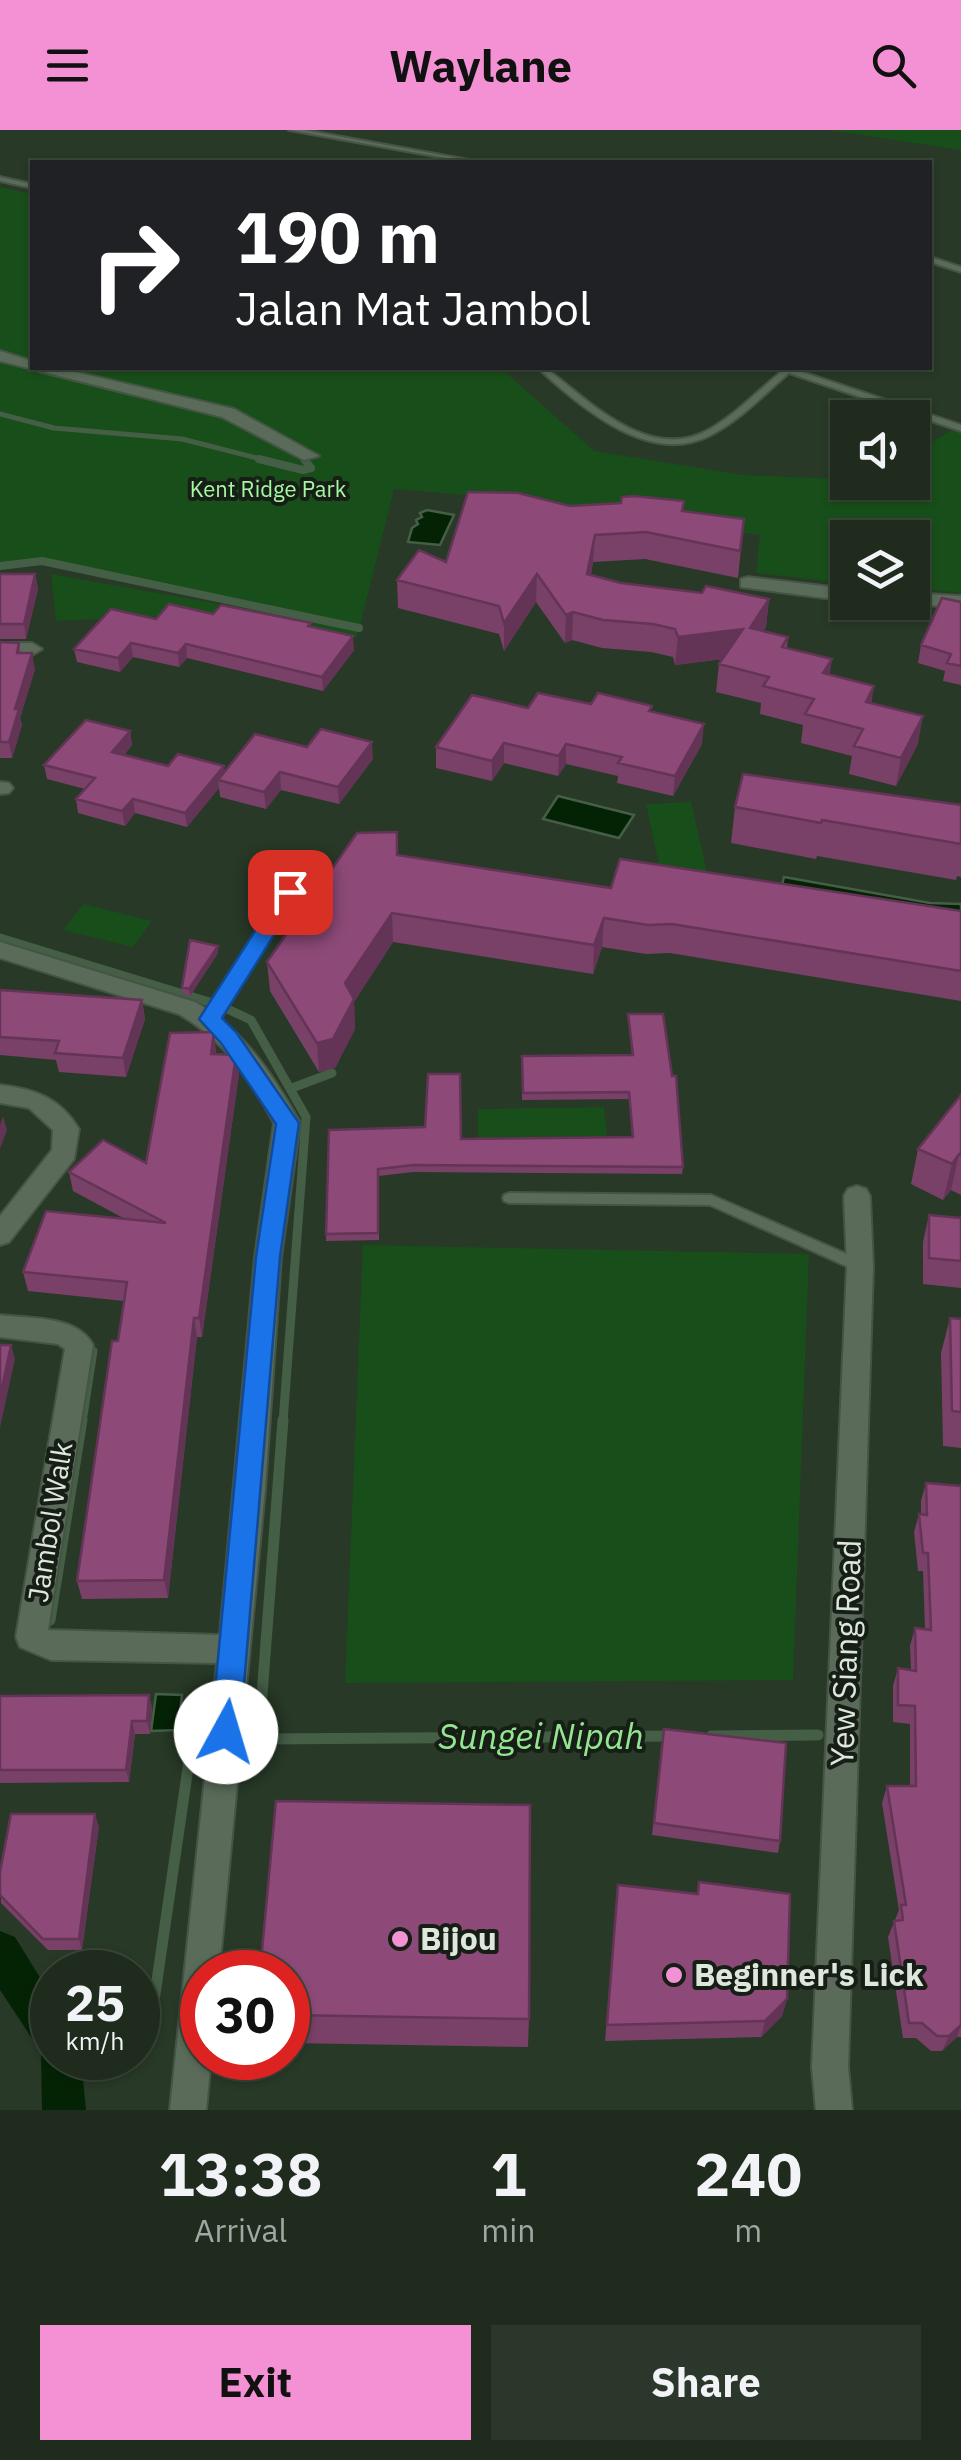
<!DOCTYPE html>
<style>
:root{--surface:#1e2b1d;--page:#2b372a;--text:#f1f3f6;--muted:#a1a7a4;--line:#3c473b;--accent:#f491d4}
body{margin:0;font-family:"IBM Plex Sans",sans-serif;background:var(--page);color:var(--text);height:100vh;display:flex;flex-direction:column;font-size:38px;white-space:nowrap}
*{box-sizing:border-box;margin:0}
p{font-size:32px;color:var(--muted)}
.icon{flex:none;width:55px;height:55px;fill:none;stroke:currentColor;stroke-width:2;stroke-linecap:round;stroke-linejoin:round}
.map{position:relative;height:1980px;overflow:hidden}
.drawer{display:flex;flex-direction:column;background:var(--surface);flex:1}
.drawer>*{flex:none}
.hud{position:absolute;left:30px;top:30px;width:902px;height:210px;border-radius:0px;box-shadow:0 2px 8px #0004,0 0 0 2px var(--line);background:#202124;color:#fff;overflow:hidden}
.fabs{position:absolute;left:830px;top:270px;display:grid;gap:20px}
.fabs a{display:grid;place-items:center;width:100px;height:100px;border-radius:0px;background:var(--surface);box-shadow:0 2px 8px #0004,0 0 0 2px var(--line);font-size:50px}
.speed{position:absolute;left:30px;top:1820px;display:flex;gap:20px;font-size:50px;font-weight:700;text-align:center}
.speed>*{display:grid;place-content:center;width:130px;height:130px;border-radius:50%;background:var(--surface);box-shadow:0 2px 8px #0004,0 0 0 2px var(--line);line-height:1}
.speed small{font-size:25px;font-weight:400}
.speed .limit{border:15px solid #d22;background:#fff;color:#111}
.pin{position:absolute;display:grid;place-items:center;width:85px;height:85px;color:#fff;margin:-42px;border-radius:20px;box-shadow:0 5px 15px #0006}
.me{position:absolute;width:110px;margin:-55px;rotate:6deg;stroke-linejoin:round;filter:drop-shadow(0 0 8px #0008)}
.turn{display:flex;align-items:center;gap:35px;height:210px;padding:0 40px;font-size:45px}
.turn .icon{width:130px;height:130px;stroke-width:2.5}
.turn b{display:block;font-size:70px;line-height:85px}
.eta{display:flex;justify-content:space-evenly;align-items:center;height:170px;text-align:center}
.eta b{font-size:60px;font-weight:700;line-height:70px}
.action{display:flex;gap:20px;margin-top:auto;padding:20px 40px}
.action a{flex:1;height:115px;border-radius:0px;background:var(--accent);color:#111;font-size:40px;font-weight:700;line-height:115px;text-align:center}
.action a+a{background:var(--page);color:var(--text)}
header{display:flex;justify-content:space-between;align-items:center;height:130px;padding:0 40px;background:var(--accent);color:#111;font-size:45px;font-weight:700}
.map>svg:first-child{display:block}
.green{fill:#184e19}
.water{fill:#042305;stroke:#455e46;stroke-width:2.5}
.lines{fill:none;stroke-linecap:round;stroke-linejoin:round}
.stream-far3{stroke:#455e46;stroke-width:5}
.stream-far2{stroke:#455e46;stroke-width:8}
.stream-far1{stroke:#455e46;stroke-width:9}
.stream{stroke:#455e46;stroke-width:11}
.canal{fill:#042305;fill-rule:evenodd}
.service-casing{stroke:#455444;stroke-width:4}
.minor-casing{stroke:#455444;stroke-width:4}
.service{fill:#5a6c59;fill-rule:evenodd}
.minor{fill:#5a6c59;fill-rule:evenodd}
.wall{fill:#794068}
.shaded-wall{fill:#633455}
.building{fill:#8d4a79;stroke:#633455;stroke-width:2.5}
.route{fill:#1a73e8;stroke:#114b97;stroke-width:2.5}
.poi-dot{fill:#f491d4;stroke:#161e16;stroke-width:4}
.labels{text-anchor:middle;stroke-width:8;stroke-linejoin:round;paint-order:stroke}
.far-park-label{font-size:22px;fill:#a6f7a3;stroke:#161e16}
.street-label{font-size:28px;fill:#dde7dc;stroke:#161e16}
.near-street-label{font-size:32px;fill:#dde7dc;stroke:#161e16}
.near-poi-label{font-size:32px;font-weight:bold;fill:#dde7dc;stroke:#161e16;text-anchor:start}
.near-water-label{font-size:35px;font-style:italic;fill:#94e591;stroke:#161e16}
</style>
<header><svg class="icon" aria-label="menu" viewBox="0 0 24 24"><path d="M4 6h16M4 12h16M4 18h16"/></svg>Waylane<svg class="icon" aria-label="search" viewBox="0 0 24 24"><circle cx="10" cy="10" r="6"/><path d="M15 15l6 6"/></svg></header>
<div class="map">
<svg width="961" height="1980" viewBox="0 0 961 1980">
<rect width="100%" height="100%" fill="#283927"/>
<path class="green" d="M829,0H961V20Z
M0,57L32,64V238H501L594,321L742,345L912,352L913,323L961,295V463L913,458L912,408H848L847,454L844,453L756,443L760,405L549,372L394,359L357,507L203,468L38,434L0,438Z
M51,444L219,474L209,491L164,486L56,491Z
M691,672L707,742L661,744L646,674Z
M83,774L152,791L133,817L63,800Z
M604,977L607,1006L478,1008V979Z
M363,1115L809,1124L793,1550L345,1553Z"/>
<path class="water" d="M427,380L454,385L440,415L408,412L412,398L418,394L416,390L422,387L420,383Z
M558,666L634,685L619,708L543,689Z
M784,747L930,773L961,774V790L780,763Z
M156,1564L182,1565L178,1600L151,1601Z"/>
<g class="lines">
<path class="stream-far3" d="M41,241L133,264
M0,284L54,298L182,309L269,331
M301,325L306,331"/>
<path class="stream-far2" d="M259,329L303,340L311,338L304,329
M0,436L42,431L359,498"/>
<path class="stream-far1" d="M0,808L219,875L251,890L306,987L283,1292
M292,958L332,943
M82,1292L93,1221"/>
<path class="stream" d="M50,1490L82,1290
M260,1591L283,1290
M711,1606L818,1605
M263,1609L675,1606
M138,1885L153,1878L190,1624L205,1614"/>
<path class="canal" d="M0,1801L15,1807L52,1867V1928H81L86,1980H42L41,1922L0,1860Z"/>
<g class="service-casing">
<path id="service" d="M289,0H304L480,32H468Z
M0,47L32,54V58L0,51Z
M930,127L961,137V142L930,132Z
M538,238H546C590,272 650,334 710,299C736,284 759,260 782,241L779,238H790L961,295V301L789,243C764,264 740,291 709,306C649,336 580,277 538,238Z
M291,757L297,761L214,892H206L204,889L206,886L287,758Z
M509,1063L711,1065L865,1132L867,1136L865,1140H855L710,1075L509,1073L504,1071L503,1068L504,1065Z"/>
</g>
<g class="minor-casing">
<path id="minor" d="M0,221L32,231V238H58L234,279L319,326L304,330L222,287L0,231Z
M748,447L848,459V471L741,457V449Z
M912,463L961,466V478L905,473L912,472Z
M0,513H32L42,519L32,525H0Z
M0,652L9,653L13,658L9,663L0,664Z
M0,812L195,872C244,900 273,945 300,993L281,1127L265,1359L219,1842H202V1928H211L206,1980H170L217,1533L51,1530L20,1517L16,1507L65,1219L58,1214L0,1207V1185C30,1189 77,1185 93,1215L48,1500L220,1505L255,1127L274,993C251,949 223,909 179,884L0,828Z
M0,955C35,959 60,968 79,999L74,1029L9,1112L0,1115V1086L52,1020L53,1000L29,978L0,973Z
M857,1056L866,1059L870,1066L873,1136L848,1937L852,1980H816L812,1937L847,1136L844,1066L848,1059Z"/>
</g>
<use href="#service" class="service"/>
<use href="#minor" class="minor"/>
</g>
<path class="wall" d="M570,376L683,382L744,389L738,448L645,429L593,432L591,445L621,453L702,463L769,469L766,497L763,501L788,507L787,518L872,573L918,614L896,656L849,644L852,626L801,613L803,595L760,584L761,573L716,562L719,534L723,529L675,535L673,527L651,522L602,518L572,510L565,513L536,472L504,521L499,504L398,478L397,450L446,432Z
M0,444H35L38,459L26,509H0Z
M961,472V555L943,551L945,541L918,533L921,515Z
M213,484L311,493V497L354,520L323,561L187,528L179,537L133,527L120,542L77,532L74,519L156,489Z
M0,512L19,513L21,523L35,539L20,588L22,595L12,628H0Z
M591,574L652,582L702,614L673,666L617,653L618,646L566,634L558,646L504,633L492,651L436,638V617L528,578Z
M130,601L132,615L124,625L168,636L225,641L307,617L373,629L339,674L281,660L266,679L220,667L219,658L187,697L135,683L125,696L78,683L76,669L85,659L47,649L44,635Z
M961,675V747L957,746L956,750L817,726L816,729L731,713L735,677Z
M397,725L611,758L961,781V871L670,823L646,824L602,817L593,844L393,812L354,872L355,899L335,938L319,942L270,861L267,832Z
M218,823L190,866L183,864L182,857Z
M0,860L142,870L145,889L126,947L59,942L56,930L0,925Z
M628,884L683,1037L682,1044L413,1042L379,1046V1110L326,1111L329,1000L461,1009L632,1007L629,969L522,970V926L632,925Z
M214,902L216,925H236L239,944L202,1207H197L168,1468L82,1469L77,1451L124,1171L28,1161L23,1142L125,1089L73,1061L69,1042L146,1033Z
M961,965V1065L951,1060L943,1070L911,1054L918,1019Z
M929,1085L961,1088V1158L923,1154V1112Z
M950,1188L961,1189V1318L943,1316L941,1223Z
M926,1353L961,1356V1907H957L942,1921H931L916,1908H903L888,1807L899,1780L882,1673L887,1656H910V1594L893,1592V1556L898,1538L911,1540L910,1516L915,1498L925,1499L923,1441H918L914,1402L919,1384H921V1371Z
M149,1565L152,1578L150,1604H135L129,1652L0,1653V1566Z
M664,1599L780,1711L778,1723L652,1705Z
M99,1696L82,1820H48L1,1773L0,1742Z
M699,1752L787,1869L782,1886L761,1907L605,1911L618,1755L697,1764Z
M288,1842L529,1889L528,1917L288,1913Z"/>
<path class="shaded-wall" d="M595,405L593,432L586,471L587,444Z
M35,444L38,459L26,509L24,494Z
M537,444L536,472L504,521V493Z
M769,469L766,497L747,526L750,498Z
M573,482L572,510L565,513L566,485Z
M743,499L740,527L675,535L678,507Z
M353,506L354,520L323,561L322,547Z
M131,513L133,527L120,542L118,528Z
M186,514L187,528L179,537L178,523Z
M32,523L35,539L20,588L22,595L12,628L9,612L15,579Z
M832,529L828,557L823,543Z
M874,556L870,584L861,600L866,572Z
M923,586L918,614L896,656L901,628Z
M704,594L702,614L673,666L675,646Z
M130,601L132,615L114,636L112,622Z
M372,612L373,629L339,674L338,657Z
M504,613V633L492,651V631Z
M566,614V634L558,646L559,626Z
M224,636L226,650H218L219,658L187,697L185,683Z
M280,642L281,660L266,679L264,662Z
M133,669L135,683L125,696L122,681Z
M392,783L393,812L354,872L355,899L335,938L319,942L317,913L345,853Z
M604,788L602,817L593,844L594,815Z
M218,816V823L190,866L189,859Z
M142,870L145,889L126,947L123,928Z
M214,902L216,922L214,944L211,924Z
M236,925L239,944L202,1207L199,1188Z
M3,986L7,1000L0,1019V995Z
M959,1024L951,1060L943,1070L952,1034Z
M194,1188L197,1207L168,1468L164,1450Z
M11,1215L15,1229L0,1298V1267Z
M149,1565L152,1578L150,1604L147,1591Z
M132,1591L135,1604L129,1652L126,1640Z
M95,1684L99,1696L82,1820L79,1809Z
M787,1869L782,1886L761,1907L765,1891Z
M961,1895L957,1907L942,1921L949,1906Z"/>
<path class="building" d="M468,362L518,363L570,376L621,373L622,367L634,366L684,371L682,381L744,389L740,421L646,402L595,405L587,444L621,453L702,463L706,456L769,469L750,498L788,507L782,517L832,529L823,543L874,556L866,572L923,586L901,628L854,616L863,599L805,584L814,569L763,556L769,547L719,534L743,499L678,507L675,499L653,494L603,490L573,482L566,485L537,444L504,493L499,476L397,450L419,420L446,432Z
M0,444H35L24,494H0Z
M942,468L961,472V536L947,533L951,524L921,515Z
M169,474L213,484L221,475L311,493L308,496L353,506L322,547L186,514L178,523L131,513L118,528L74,519L111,479L156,489Z
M0,512L19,513L17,523H32L15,579H19L9,612H0Z
M538,563L591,574L598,563L652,576L649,581L704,594L675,646L618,633L622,627L566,614L559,626L504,613L492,631L436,617L472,565L528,578Z
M86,590L130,601L112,622L168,636L178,624L224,636L185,683L133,669L122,681L76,669L95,648L44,635Z
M321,599L372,612L338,657L280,642L264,662L218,650L255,604L307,617Z
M743,644L961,675V714L822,690L821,693L735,677Z
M397,702V725L611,758L620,729L961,781V841L672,794L648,795L604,788L594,815L392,783L345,853L354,869L333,909L317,913L267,832L357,703Z
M190,810L218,816L189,859L182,857Z
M0,860L142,870L123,928L55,923L59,911L0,907Z
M628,884H663L672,946H676L683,1037L413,1035L378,1039V1103L326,1104L329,1000L425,997L428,944H460L461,1009L633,1007L629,962L523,963L522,926L633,925Z
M214,902L211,924L236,925L199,1188H194L164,1450L77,1451L112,1211H118L127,1152L23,1142L46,1081L166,1093L69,1042L103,1010L146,1033L170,903Z
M961,965V1025L959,1024L952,1034L918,1019Z
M929,1085L961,1088V1131L929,1128Z
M950,1188L961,1189V1282L952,1281Z
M0,1215H11L0,1267Z
M926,1353L961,1356V1895L949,1906H937L922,1893H909L894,1791L903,1790L901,1775H906L887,1656H916L915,1576L898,1575V1538L916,1541L915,1498L931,1500L928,1423H923L919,1384L927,1385Z
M149,1565L147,1591H132L126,1640H0V1566Z
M664,1599L786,1613L780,1711L654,1693Z
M276,1671L530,1675L529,1889L288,1885V1842H260Z
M11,1684H95L79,1809H43L0,1765V1742Z
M699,1752L790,1764L787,1869L765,1891L607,1895L618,1755L698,1764Z"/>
<path class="route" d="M290,755L301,762L222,888L236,902L299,993L280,1127L240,1602L236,1612L226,1616L215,1612L211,1602L256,1127L276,994L221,913L199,889L283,757Z"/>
<g class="poi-dot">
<circle cx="400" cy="1809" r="10"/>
<circle cx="674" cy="1845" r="10"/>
</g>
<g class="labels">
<g class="far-park-label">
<text x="268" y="367">Kent Ridge Park</text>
</g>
<g class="street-label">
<text transform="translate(50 1392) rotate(-81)" y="10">Jambol Walk</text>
</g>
<g class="near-street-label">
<text transform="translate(846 1523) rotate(-88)" y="11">Yew Siang Road</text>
</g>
<g class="near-poi-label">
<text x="420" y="1820">Bijou</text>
<text x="694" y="1856">Beginner's Lick</text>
</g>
<g class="near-water-label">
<text x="541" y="1619">Sungei Nipah</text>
</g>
</g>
</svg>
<div class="fabs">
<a><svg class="icon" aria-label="sound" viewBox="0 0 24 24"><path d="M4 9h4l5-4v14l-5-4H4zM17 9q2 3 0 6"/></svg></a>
<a><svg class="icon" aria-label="layers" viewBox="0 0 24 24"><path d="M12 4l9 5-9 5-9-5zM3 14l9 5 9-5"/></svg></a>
</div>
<div class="speed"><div>25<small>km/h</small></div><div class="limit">30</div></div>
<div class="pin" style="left:290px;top:762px;background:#d93025"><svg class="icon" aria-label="arrive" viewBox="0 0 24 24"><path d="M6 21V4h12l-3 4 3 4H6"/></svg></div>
<svg class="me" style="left:226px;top:1602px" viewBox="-20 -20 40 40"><circle r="19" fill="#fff"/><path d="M0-13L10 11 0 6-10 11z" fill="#1a73e8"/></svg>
<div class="hud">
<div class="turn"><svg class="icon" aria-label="right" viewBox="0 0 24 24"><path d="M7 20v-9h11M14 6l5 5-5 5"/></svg><div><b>190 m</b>Jalan Mat Jambol</div></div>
</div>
</div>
<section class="drawer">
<div class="eta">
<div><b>13:38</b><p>Arrival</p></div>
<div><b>1</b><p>min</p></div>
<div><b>240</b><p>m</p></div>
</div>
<div class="action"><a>Exit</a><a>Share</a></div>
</section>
